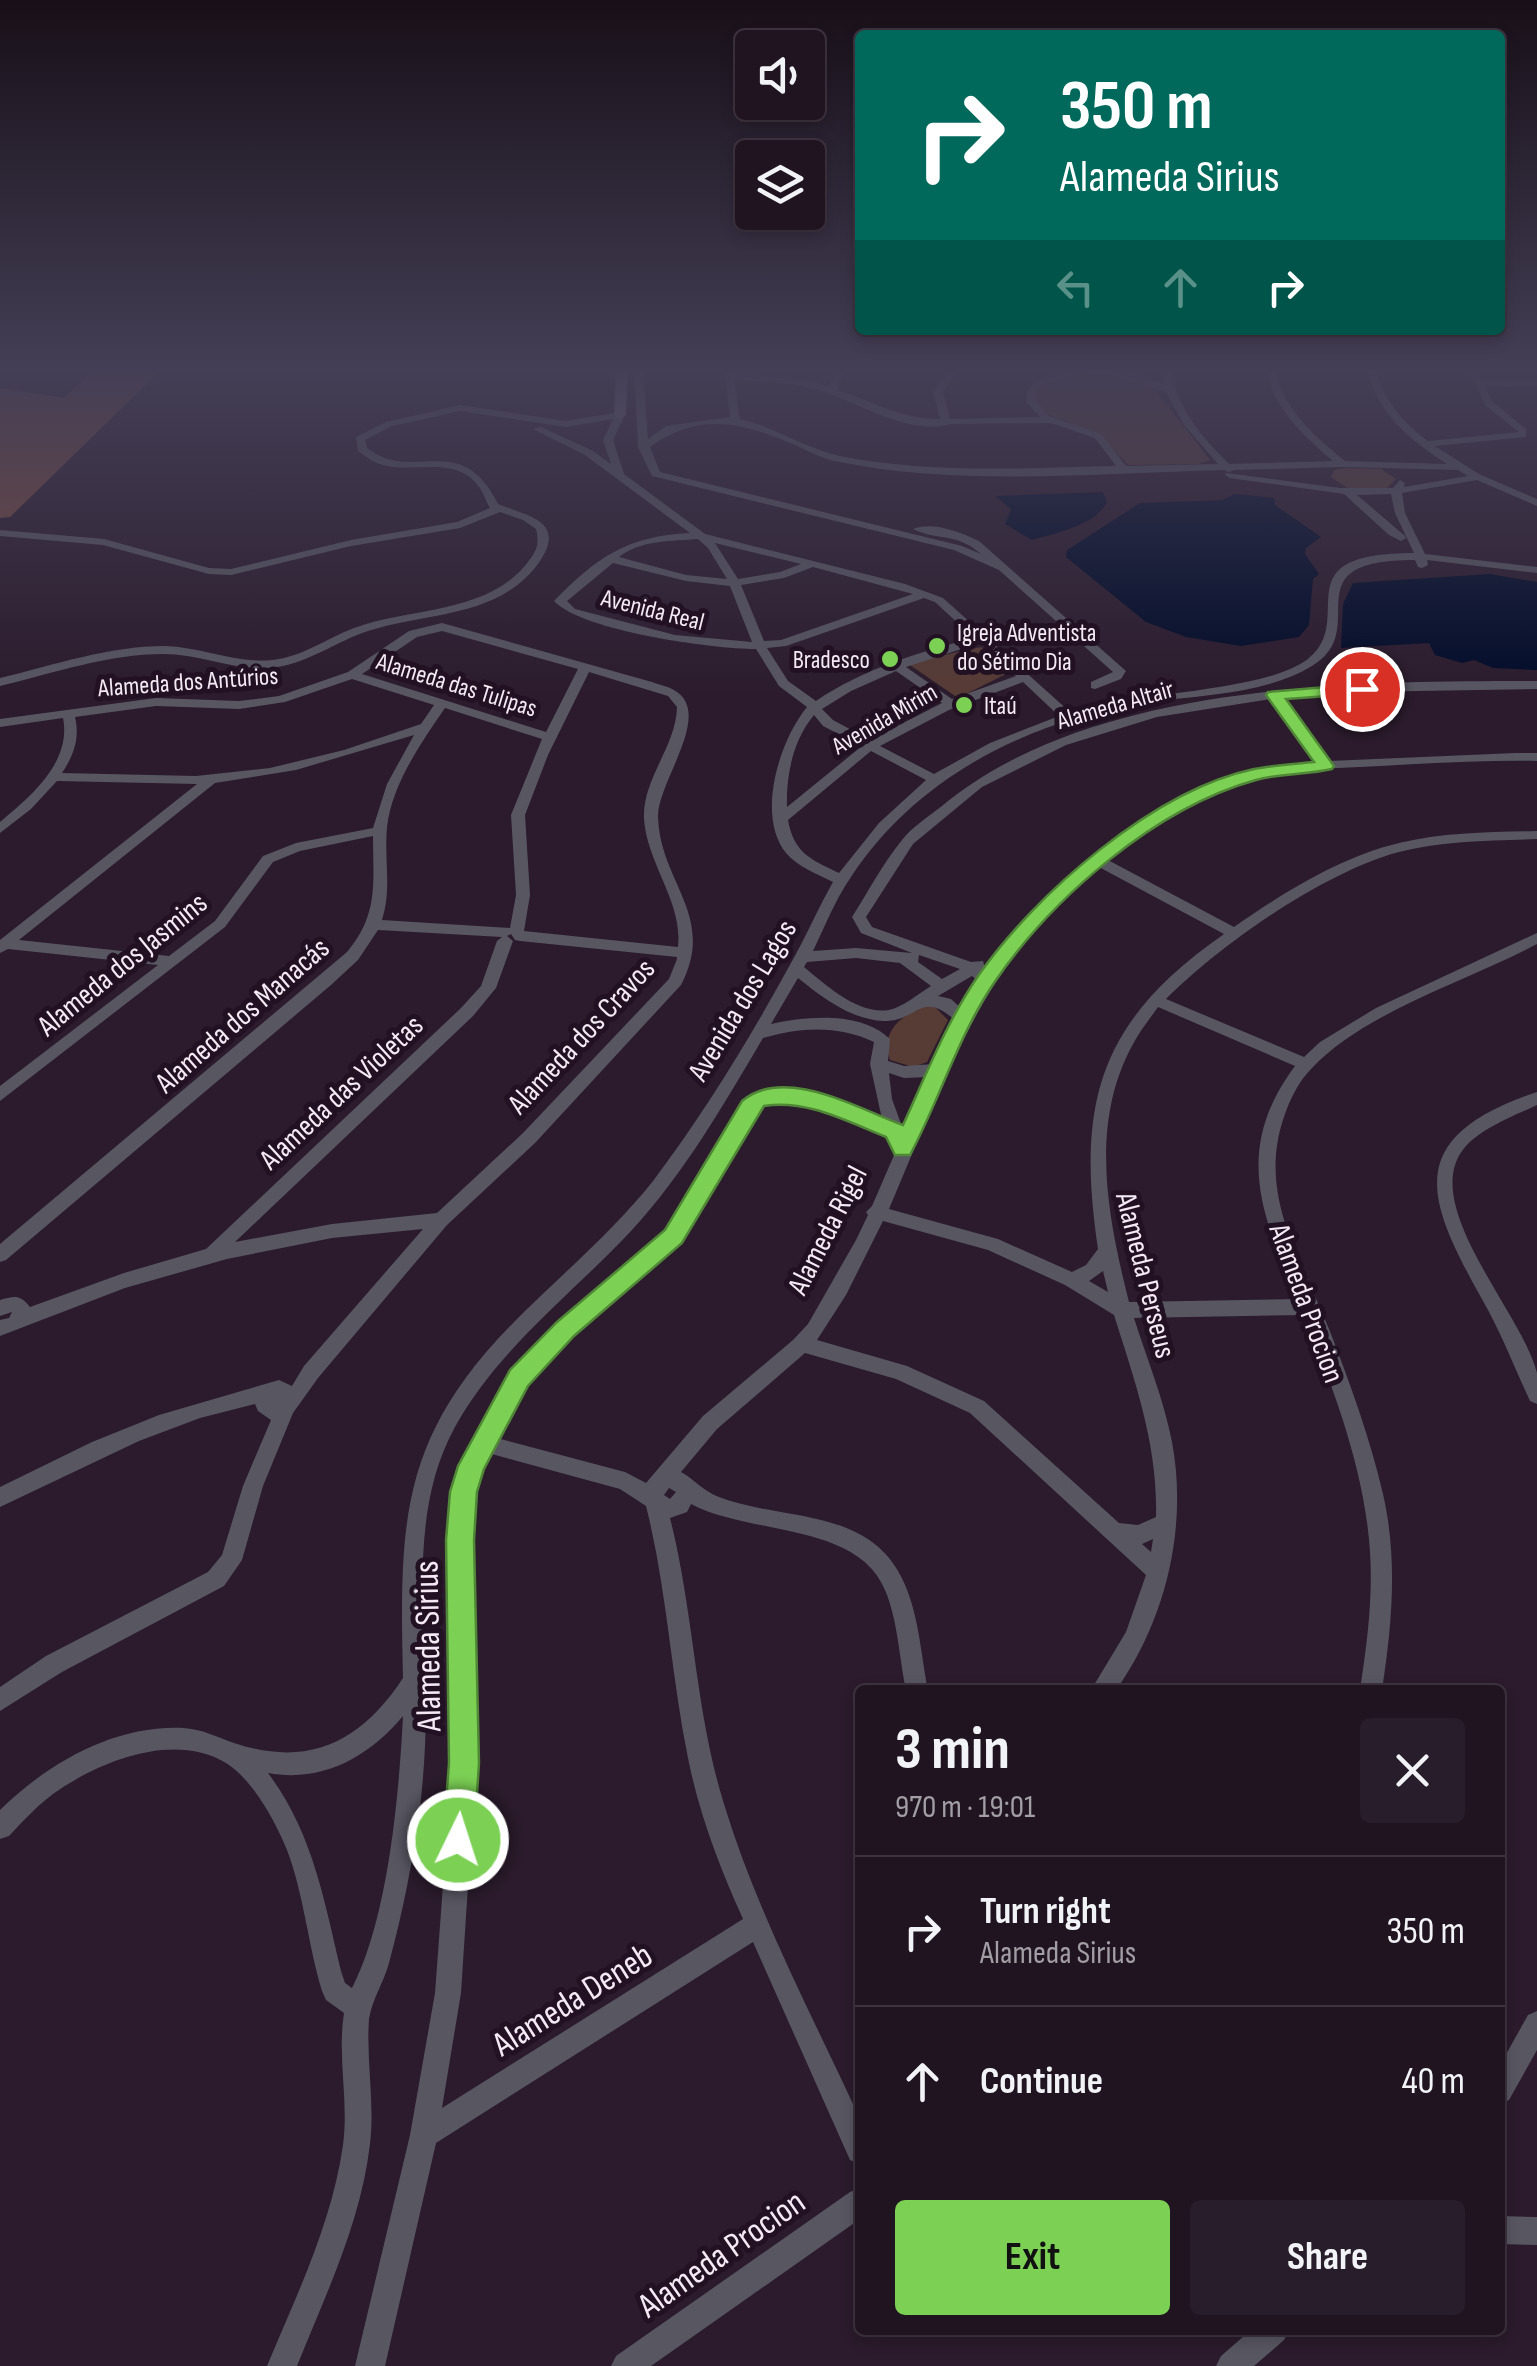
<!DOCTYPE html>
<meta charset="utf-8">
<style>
:root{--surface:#201421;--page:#281d2a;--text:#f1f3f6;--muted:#a29ea5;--line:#3d333f;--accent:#7cd155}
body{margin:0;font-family:"Sofia Sans Condensed",sans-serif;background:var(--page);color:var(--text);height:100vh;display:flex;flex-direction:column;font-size:38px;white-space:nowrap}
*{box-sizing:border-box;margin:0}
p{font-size:32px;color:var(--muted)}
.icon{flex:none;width:55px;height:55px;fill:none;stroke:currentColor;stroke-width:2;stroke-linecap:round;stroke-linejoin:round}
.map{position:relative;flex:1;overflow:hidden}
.sheet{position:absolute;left:855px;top:1685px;width:650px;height:650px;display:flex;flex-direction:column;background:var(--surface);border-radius:10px;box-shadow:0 5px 15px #0003,0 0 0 2px var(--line)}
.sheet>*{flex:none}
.guide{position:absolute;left:855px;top:30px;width:650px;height:305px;border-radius:10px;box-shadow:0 5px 15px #0003,0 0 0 2px var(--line);background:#00695c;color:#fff;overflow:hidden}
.buttons{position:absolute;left:735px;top:30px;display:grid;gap:20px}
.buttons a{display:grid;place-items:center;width:90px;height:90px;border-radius:10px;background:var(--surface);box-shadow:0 5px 15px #0003,0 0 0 2px var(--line);font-size:50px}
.pin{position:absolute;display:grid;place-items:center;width:85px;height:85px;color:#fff;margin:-42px;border:5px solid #fff;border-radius:50%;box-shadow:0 2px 10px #0007}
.me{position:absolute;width:110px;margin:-55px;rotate:4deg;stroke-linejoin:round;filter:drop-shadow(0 0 8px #0008)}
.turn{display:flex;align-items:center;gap:35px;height:210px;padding:0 40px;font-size:45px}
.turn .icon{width:130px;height:130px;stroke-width:2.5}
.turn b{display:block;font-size:70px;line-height:85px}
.lanes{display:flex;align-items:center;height:95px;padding:0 40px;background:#0003;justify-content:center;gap:50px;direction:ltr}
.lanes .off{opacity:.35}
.round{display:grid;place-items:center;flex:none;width:105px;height:105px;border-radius:10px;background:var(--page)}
.overview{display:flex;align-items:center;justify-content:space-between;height:170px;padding:0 40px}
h1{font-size:60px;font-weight:700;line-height:75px}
.cta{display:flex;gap:20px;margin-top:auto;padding:20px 40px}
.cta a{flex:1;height:115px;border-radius:10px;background:var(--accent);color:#111;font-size:40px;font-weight:700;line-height:115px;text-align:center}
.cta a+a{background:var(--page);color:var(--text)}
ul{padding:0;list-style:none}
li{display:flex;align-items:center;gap:30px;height:150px;padding:0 40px;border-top:2px solid var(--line)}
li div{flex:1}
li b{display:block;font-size:38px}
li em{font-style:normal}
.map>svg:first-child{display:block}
.green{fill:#573b35}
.forest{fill:#784a3f}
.water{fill:#000b28}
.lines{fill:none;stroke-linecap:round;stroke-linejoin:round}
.street{fill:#575661;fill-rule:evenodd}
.secondary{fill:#767485;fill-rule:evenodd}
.route{fill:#7cd155;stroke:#518837;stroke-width:2.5}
.poi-dot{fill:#7cd155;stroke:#211122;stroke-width:4}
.labels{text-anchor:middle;stroke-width:10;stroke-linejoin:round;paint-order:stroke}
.far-street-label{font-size:25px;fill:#f4e9f5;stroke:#211122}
.far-poi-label{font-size:25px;fill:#f4e9f5;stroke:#211122;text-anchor:start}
.street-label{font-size:30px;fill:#f4e9f5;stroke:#211122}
.near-street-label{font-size:35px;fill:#f4e9f5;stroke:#211122}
</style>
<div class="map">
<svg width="1537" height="2366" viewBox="0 0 1537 2366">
<rect width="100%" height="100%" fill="#2b1b2c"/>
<path class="green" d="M1077,373L1111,374L1153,387L1210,460L1199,464L1128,465L1099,434L1041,412L1034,404L1036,390L1044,383Z
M1345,468L1381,469L1396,479L1386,489L1347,488L1331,477L1334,470Z
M981,647L1008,673L958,698L907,663Z
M932,1004L948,1020L927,1062L913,1067L890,1060C879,1028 905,1013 932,1004Z"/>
<path class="forest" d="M100,367H164L10,517L0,518V388L63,398Z"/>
<path class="water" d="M1103,492L1107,502C1096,525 1056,533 1032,540L1005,524L1011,509L995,496Z
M1235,494L1274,498L1275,505L1321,537L1306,548L1305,554L1319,574L1313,579L1309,625L1299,637L1241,646L1186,637L1146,622L1066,557L1067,550L1140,503L1222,500Z
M1490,574L1537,582V670L1493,668L1474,660L1462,663L1435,655L1429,643L1341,648L1343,604L1353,583Z"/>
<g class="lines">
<path class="street" d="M52,367H83C76,372 59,372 52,367Z
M634,367H643L648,439L666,426L730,417L724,367H732L733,374L809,381L829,387L838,367H846L837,390C874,401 899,419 940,419L933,392L951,367H960L943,392L950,419L1040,417L1026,402L1027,389C1066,358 1121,367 1164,384L1161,367H1170C1177,408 1200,435 1229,464L1333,461C1301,434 1274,408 1265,367H1274C1284,410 1312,434 1345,461L1447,464C1409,439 1376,413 1367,367H1375C1384,400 1400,420 1428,441L1519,432L1486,406L1467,367H1475L1483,381L1537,380V386L1485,387L1493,402L1526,429V437L1435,446L1479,474L1537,499V506L1477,480L1402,493L1405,513L1425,554L1537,567V573L1427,560L1428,565L1422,568L1418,567L1415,560C1286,560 1375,629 1312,666C1266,694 1202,695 1150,702C1032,719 917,776 851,877C835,900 825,926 813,951L856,948L912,953L861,933L852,917C868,892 883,863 902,840C912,827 929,816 942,806C1091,682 1352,681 1537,681V689L1355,692L1283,698L1329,761L1515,753H1537V761C1478,760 1419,764 1360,767C1325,769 1288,768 1253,778C1199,794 1150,824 1106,859L1234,927C1283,893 1340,857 1399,843C1444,832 1491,832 1537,831V839C1491,841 1444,840 1399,852C1324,872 1221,944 1166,999L1304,1057L1320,1042L1376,1008L1537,933V944C1468,981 1366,1011 1312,1068C1298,1082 1289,1101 1283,1120C1258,1196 1302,1261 1329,1329C1350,1383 1370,1438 1383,1494C1398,1559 1392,1625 1382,1690H1360C1367,1644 1373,1598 1370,1552C1365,1471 1334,1390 1304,1315L1134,1318C1147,1359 1164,1400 1172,1442C1188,1527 1166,1620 1116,1690H1091L1126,1632L1146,1575L970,1413L896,1379L805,1353L717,1429L681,1472C694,1479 703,1491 719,1497C778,1520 862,1508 898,1571C919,1607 920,1651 928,1690H906C899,1657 898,1621 885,1590C857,1522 748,1535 691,1504L687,1512L670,1518C694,1612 695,1711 724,1804C756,1910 813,2017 860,2119V2164L850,2160L753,1942L436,2143L385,2366H355L410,2135L435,1993L452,1763L449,1540L453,1492L464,1459L512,1372L558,1323L667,1232L744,1103C789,1076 838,1100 882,1119L870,1064L874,1042C838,1025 801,1027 763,1038C724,1104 684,1174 631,1231C571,1295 498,1349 455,1427C413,1503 423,1595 425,1679C427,1722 425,1765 420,1807C413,1860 403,1912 389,1963C384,1982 372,1999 369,2019C366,2061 375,2103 370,2144C361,2222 326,2294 297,2366H267C297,2294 332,2223 343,2145C349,2101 337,2057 344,2013L326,2000L322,1991C308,1945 304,1895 287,1850C275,1821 253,1780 226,1763C173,1731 98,1762 53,1794C37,1806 23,1821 9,1836L0,1839V1810C48,1763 114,1725 183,1728C202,1729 217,1737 234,1743C309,1768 361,1742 403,1678C399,1514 401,1432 525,1311C568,1269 615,1229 653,1181C705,1112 750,1038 791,963C806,937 818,908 833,882C817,874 798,867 786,853C756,816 779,741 807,707L779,686L756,649C713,649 582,631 554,601C597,557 627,536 690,533L585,455L533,429L541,427L593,451L611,464L603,440L613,419L566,427L460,411L392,426L365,440L367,448C414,485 460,428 498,504C526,516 567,520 540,561C501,618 427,612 368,631C337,641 310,662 277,667C238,673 202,654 164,654C108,654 54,673 0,686V678C54,665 109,646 165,646C204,647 240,666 279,659C307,654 331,636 357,627C415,607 492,614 531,558C538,548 539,541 536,529L523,520L500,512L460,528L351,546L231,575L209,574L103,545L0,536V530L104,539L209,568L231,569L351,540L457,522L490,508C486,502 484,493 479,487C458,456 417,472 387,466C375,464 368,458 358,451L356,437L386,422L460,405L566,421L620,412L625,415L613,440L624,474L705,534L905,584L943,598L1070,712C1131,692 1263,693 1308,659C1359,619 1278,553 1414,553L1395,513L1391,494L1357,495L1405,536L1406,538L1401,541L1389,535L1344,494L1230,478L1225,475L1226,473L1340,488H1393L1400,480L1405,483L1404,487L1468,476L1458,470L1343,467L1234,470L1229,472L1224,470C1100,473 957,487 835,461C821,458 806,450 793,444C741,422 698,412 650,447L660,472L962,546L981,554C956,532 937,541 913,529C932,521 960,532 979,541L1126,671L1121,679L1095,689L1091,688V682L1113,672L999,570L954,550L652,476L638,447ZM1080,374L1116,376L1166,392L1184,425L1218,464L1126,466L1101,434L1049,416L1036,401L1037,390L1050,382ZM734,379C759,382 787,382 811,388C855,399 907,437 951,424L1051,423L1095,438L1116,466C1023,468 932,474 840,456C806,449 775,427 740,419ZM698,539L708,548L727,579L686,575L619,557C640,540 672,541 698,539ZM715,543L801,564L780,572L738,579ZM613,563L686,581L730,586L752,642L675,635L575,609L567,601ZM813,567L913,594L781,640L764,641L741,585L784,578ZM924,598L935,602L974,638C921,651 861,670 816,701L788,681L767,648L786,646ZM980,643L1016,676L952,699L906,667ZM896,671L942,703L870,740L833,720L822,709L851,691ZM1023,682L1059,716L990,743L934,774L880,746L949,710ZM1271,699L1316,762C1176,772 1066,862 986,971L983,961L971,962L872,927L866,917L913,844L982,787L1066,745L1157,717ZM814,715L823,726L862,746L787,807C786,775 793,740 814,715ZM871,751L926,780L879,823L839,873C810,859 794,853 788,820ZM1097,866L1224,934C1099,1021 1076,1102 1098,1249L1086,1265L1072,1272L998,1239L889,1209C943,1082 986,956 1097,866ZM919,955L960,969L942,979L918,962ZM856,958L900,963L931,986C918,994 903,1007 889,1010C858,1015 826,985 804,967L807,962ZM972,976L979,982L962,1009L951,999L938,996ZM798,978C823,998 850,1019 883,1021C919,1022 919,989 955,1020L934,1064L904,1066L888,1061L890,1039C861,1011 807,1016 771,1024ZM1158,1007L1295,1066C1233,1149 1261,1215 1298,1299L1129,1302C1108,1219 1089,1125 1132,1046C1139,1032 1149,1020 1158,1007ZM889,1073L904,1078L928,1077L904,1132L892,1099ZM781,1102L819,1108L888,1135L890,1139H901L872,1206L866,1212L868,1215L856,1240L808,1324L793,1340L703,1416L646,1483L625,1472L497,1438L526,1384L572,1335L679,1242L756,1111L768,1104ZM883,1221L988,1250L1065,1285L1114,1315C1135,1382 1158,1445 1156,1517L1138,1525L1119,1523L984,1401L907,1366L817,1340L846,1295ZM1103,1271L1108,1292L1089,1281ZM488,1453L620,1489L646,1506C667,1589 671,1675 688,1758C699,1814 720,1868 743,1919L442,2108L461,1993L476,1763L471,1540L473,1492ZM669,1488L676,1492L670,1499L664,1495ZM1153,1539L1151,1552L1142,1544ZM403,1716C399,1795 388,1919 352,1988L345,1983L341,1971C324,1900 313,1833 268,1773C322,1783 369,1757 403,1716Z
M442,623L652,682C659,685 668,686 674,690C715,713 657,782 658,817C660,883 717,916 681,985L535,1143L447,1225L318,1378L293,1413L263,1486L242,1560L224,1586L62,1672L0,1711V1687L46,1656L208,1572L222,1555L243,1486L271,1420L258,1411L255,1404L200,1418L139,1441L0,1507V1487L92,1442L159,1415L279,1380L292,1386L304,1366L423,1229L332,1238L227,1259L125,1288L0,1336V1320L9,1318L12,1312L0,1316V1300C14,1296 20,1294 30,1307L124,1273L206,1249L461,1008L481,986L497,941L502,937L378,930L358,960L331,985L6,1260L0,1262V1244L347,952C379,914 373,883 373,836L300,851L273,862L225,927L0,1101V1086L158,965L8,949L0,953V940L197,784L57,781L31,809L0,833V822C30,797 72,762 63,718L0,727V719L156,698L239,701L279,696L348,672L409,631ZM442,631L578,669L546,732L362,674L417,637ZM589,672L668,696L677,707C676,747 642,779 644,819C647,864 683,902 678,947L524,931L530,895L525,815L548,755ZM352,679L434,705L421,724L344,750L270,768L196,776L62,773C74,755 80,738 75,717L156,706L239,709L285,702ZM445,708L542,739L511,815L516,895L510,928L382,920C392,889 384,859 387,827C392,784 421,743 445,708ZM414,735L387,784L373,828L296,843L263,856L215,921L169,956L19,940L215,783L296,770ZM511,934L515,940L520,941L677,957V959L669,979L523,1133L437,1213L332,1224L235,1242L473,1016L496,988L513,941L507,936Z
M1537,1092V1105C1512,1117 1475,1130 1460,1154C1425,1212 1523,1315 1537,1373C1537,1382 1537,1394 1537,1404L1530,1401C1516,1371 1504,1340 1488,1310C1430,1206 1394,1140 1537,1092Z
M1537,2011V2050L1509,2100L1500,2104V2065L1528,2015Z
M860,2188V2219L651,2366H611L616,2356L850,2192Z
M1500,2216L1537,2217V2245L1500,2244Z
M1251,2330H1289L1284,2340L1254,2366H1216L1221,2356Z"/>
<path class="secondary" d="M616,367H628L626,415L620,419L614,415Z"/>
</g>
<linearGradient id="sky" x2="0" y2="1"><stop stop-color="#180f18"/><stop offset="0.53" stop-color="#443f56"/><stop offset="1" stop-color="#443f56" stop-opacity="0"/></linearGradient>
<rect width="1537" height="698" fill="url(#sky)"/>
<path class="route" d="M1362,684L1370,689L1368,693L1286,699L1334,766L1332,769C1307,775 1280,773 1256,780C1155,808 1052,898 994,983C958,1036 940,1099 910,1155H895L886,1137C846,1121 806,1099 764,1106L682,1243L574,1336L528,1386L484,1469L477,1492L474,1540L479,1763L474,1840L470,1851L458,1855L447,1851L443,1840L449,1763L446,1540L450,1492L458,1466L510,1370L557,1322L665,1230L742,1101C784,1065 859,1109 903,1125C926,1075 947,1021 978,976C1035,894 1154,790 1254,769C1273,765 1294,764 1314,762L1266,695L1268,692Z"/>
<g class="poi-dot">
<circle cx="937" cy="646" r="10"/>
<circle cx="890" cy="659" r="10"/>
<circle cx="964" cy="705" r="10"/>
</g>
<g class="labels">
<g class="far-street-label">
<text transform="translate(653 609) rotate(14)" y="9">Avenida Real</text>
<text transform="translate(188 681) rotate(-4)" y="9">Alameda dos Antúrios</text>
<text transform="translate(457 684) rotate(17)" y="9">Alameda das Tulipas</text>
<text transform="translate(1115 704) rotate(-16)" y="9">Alameda Altair</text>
<text transform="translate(884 718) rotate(-30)" y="9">Avenida Mirim</text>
</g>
<g class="far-poi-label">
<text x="957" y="641">Igreja Adventista<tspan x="957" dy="29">do Sétimo Dia</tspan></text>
<text x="870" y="668" text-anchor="end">Bradesco</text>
<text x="984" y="714">Itaú</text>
</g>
<g class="street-label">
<text transform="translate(122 964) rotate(-39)" y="10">Alameda dos Jasmins</text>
<text transform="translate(742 1000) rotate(-59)" y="10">Avenida dos Lagos</text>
<text transform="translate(242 1015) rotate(-41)" y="10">Alameda dos Manacás</text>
<text transform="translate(581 1036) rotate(-47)" y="10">Alameda dos Cravos</text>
<text transform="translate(341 1092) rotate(-43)" y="10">Alameda das Violetas</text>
<text transform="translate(827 1230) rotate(-63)" y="10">Alameda Rigel</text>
<text transform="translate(1146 1275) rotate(76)" y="10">Alameda Perseus</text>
<text transform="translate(1307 1303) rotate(70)" y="10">Alameda Procion</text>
</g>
<g class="near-street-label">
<text transform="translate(427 1646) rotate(-91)" y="12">Alameda Sirius</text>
<text transform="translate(572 1999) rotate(-32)" y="12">Alameda Deneb</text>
<text transform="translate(721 2253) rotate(-35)" y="12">Alameda Procion</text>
</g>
</g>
</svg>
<div class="buttons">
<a><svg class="icon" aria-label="sound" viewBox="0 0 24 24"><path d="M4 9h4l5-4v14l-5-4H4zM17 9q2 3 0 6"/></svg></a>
<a><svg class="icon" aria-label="layers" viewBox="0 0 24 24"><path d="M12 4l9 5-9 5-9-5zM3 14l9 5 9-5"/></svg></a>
</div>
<div class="pin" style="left:1362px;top:689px;background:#d93025"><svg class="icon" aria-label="arrive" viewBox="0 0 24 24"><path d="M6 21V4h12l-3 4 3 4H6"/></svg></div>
<svg class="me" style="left:458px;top:1840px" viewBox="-20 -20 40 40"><circle r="17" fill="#7cd155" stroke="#fff" stroke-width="3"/><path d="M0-11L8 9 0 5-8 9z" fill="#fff"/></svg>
<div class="guide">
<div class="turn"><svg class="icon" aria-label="right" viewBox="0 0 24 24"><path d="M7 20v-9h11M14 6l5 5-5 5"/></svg><div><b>350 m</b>Alameda Sirius</div></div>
<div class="lanes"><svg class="icon off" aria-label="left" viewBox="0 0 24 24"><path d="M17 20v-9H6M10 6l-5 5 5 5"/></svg><svg class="icon off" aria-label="ahead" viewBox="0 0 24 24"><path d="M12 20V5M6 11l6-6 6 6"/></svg><svg class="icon" aria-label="right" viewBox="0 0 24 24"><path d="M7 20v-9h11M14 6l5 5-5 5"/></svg></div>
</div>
<section class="sheet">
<div class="overview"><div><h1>3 min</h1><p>970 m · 19:01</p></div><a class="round"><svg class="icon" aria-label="close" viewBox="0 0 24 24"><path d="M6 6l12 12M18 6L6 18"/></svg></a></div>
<ul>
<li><svg class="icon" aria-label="right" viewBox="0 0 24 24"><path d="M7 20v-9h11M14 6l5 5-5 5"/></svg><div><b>Turn right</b><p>Alameda Sirius</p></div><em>350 m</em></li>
<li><svg class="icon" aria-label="ahead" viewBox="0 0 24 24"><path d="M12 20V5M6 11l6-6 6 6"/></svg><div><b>Continue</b></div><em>40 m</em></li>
</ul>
<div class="cta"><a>Exit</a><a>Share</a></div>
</section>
</div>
